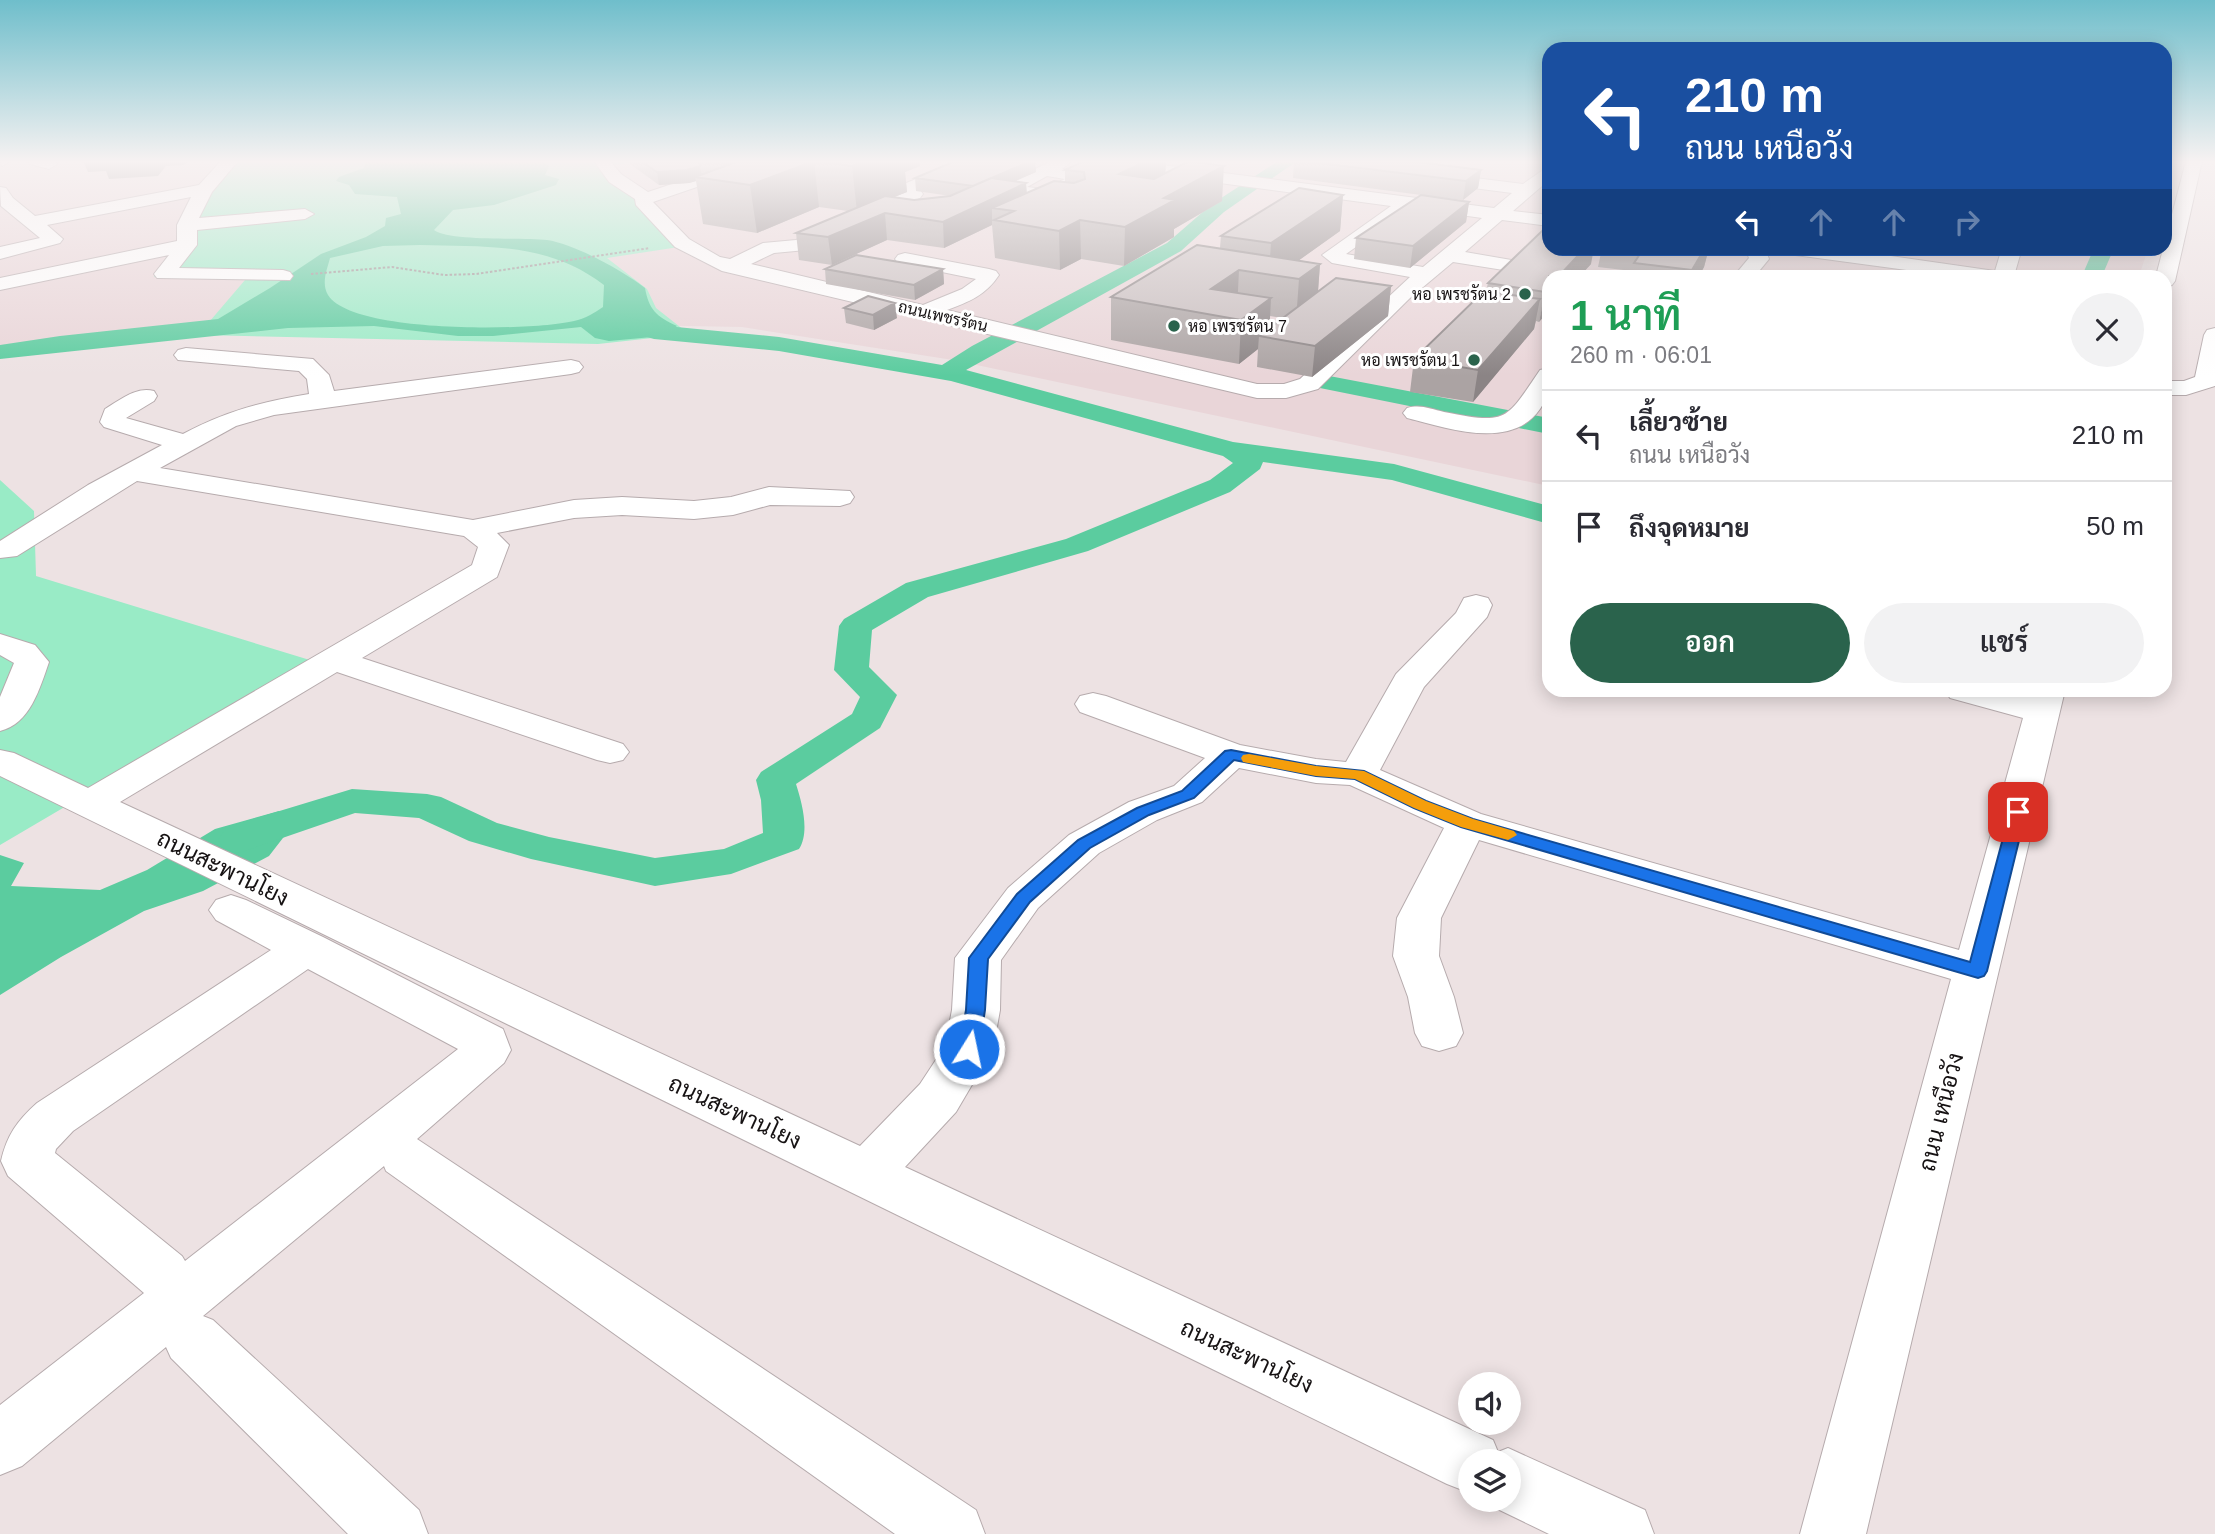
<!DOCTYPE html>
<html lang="th">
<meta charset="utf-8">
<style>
:root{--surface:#fff;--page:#f2f2f3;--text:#2b2b33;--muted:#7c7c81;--line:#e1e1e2;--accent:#2a634c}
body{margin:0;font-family:Helvetica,Sarabun,sans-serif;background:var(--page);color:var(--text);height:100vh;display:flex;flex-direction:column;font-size:26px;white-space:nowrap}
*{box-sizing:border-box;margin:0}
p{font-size:23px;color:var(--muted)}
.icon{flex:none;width:38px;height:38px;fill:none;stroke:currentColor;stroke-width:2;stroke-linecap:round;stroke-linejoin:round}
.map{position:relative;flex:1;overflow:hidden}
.side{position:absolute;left:1542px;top:270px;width:630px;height:427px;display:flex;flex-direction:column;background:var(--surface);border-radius:21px;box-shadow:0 4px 18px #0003}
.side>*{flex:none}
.guide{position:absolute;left:1542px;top:42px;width:630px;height:214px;border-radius:21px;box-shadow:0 4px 18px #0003;background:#1a4fa0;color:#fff;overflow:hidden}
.tools{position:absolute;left:1458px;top:1372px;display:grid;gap:14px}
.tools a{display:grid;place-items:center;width:63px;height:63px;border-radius:50%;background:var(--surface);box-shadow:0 4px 18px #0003;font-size:35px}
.pin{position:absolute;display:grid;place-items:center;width:60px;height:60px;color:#fff;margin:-30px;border-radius:14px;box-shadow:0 4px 10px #0006}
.me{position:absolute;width:77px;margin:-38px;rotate:10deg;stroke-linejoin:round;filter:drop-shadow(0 0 5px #0008)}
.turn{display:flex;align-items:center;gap:24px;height:147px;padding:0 28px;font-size:32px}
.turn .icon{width:91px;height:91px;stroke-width:2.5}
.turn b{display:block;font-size:49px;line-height:60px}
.lanes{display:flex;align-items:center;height:66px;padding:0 28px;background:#0003;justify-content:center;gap:35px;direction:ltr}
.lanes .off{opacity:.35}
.round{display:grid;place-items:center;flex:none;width:74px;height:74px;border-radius:37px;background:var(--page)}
.overview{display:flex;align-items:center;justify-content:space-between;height:119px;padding:0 28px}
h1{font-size:42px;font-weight:600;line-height:52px;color:#1e9e55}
.action{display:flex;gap:14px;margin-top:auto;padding:14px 28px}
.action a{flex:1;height:80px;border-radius:42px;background:var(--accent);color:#fff;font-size:28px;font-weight:600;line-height:80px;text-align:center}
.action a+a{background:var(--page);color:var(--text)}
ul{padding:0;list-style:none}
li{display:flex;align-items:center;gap:21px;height:91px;padding:0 28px;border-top:2px solid var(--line)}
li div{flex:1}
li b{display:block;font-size:26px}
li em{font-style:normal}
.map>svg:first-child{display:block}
.built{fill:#e9d5d8}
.green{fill:#99ebc6}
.water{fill:#5bcc9f;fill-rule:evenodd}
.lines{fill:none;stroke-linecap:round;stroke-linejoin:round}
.canal{fill:#5bcc9f;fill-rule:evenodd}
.minor-casing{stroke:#b6abad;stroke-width:2}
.path{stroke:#989091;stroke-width:2;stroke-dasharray:2.5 2;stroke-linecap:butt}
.minor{fill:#fff;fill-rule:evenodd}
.wall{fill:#aba3a3;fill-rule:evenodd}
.shaded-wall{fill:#8b8485}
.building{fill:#c7bdbe;stroke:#8b8485;stroke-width:2}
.route{fill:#1a73e8;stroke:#114b97;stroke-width:2}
.slow{fill:#f59e0b}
.poi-dot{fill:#2a634c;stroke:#fff;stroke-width:2.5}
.labels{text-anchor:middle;stroke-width:6;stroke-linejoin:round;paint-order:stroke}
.far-poi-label{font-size:16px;fill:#161213;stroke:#fff;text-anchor:end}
.far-street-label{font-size:16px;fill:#161213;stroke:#fff}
.near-street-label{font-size:23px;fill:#161213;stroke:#fff}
</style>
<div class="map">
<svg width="2215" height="1534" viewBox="0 0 2215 1534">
<rect width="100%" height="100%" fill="#ede2e3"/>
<path class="built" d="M0,161H1549V248L2148,249L2139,276H1549V486L953,360L742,327L305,319L0,351Z"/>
<path class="green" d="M231,161H643L607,166L679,247L607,258L647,289L656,308L689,334L598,344L198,335L245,280L154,277L186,225Z
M0,480L34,511L36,576L313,661L0,845Z"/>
<path class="water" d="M366,161H544L549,166L545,175L559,179L556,185L494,205L453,210L434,230C451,242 523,237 547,240C575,244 623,271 645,288C649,310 656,316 677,326L663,336L609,341L595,338L581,327L493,336H458L374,326L288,328L0,359V345L60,336L218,319L270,288L321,254L366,237L385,226L386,218L401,214L397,197L355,194L349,185L336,181L339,177L364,168ZM420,245C487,247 548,242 604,285L603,307C594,313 585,319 574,321C533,331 352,334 328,295C321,283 327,270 330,258L383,246Z
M279,811L293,825L269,856L203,891L144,911L61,957L0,995V855L24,863L11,886L100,890L147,870L215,829Z"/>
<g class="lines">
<path class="canal" d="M1278,161H1297L1224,212L1181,251L966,370L1233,442L1394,464L1549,506V524L1392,480L1263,462L1260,469L1230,492L1088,551L928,597L872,630L869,667L897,695L880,728L796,784C802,803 810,832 799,849L731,874L655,886L531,859L469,841L419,818L355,813L239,853L224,849L218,840L224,831L243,822L352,789L427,794L441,797L497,823L549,837L655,858L724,849L763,833L761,800L756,780L761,772L852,714L860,697L834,670L839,626L844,619L906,583L1066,539L1210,480L1233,463L1223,456L951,381L779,351L654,339L608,326L605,321L608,316L616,314L656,325L779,337L942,365L972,346L1167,243L1212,204Z
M2094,248H2114L2102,276H2082Z
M1324,375L1549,418V434L1315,387L1312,382L1315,377Z"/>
<g class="minor-casing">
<path id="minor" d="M0,161H10L2,166Z
M28,161H55L57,164L49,169L30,164Z
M221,161H238L212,192L199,218L305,209L314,214L305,219L197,230V245L179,268L283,270L290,272L293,276L290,280L157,278L154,274L169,255L0,290V278L177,241V225L191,197L47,225L63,239L60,243L0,259V247L40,238L1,206L0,187L6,188L13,198L35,216L199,185Z
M594,161H610L621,174L648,192L741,161H766L764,164L653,202L689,239L720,257L730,259L763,243L796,240L851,219L856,216L858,210L899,194L896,190L899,186L960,161H982L920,190L923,194L920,198L874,216L872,222L865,227L806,250L774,253L751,264L923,305L962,289L976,279L898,263L895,259L898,255L905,253L989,269L996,271L999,275C986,295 969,302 947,310L1257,384H1284L1300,379L1410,277L1332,263L1322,255L1391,206L1093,166L1085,161H1131L1494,208L1512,193L1427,182L1419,177L1427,172L1523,184L1549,166V180L1513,211L1549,215V226L1502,220L1465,252L1523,262L1526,266L1523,270L1516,272L1453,262L1410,298L1318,389L1286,398H1257L722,271L675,247L636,205L635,199L609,182ZM1411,208L1482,218L1423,267L1346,254Z
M1051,161H1072L1062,169L1088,173L1090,177L1047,200L1009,195L1000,190L1004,185ZM1047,176L1065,179L1044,189L1027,187Z
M2186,161H2202L2175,281L2172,285L2165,287V276H2156Z
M1745,248H1765L1769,259L1755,276H1734L1749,258Z
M1779,248H1835L1995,271L2002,248H2022L2014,276H1951L1788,254Z
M2215,328V386L2186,395H2165V381H2184L2195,377L2204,335L2207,330Z
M186,348L313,359L329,375L334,391L571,360L579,362L583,367L579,372L571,374L274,415L236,426L160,468L473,520L574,500L622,497L694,501L731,497L769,487L850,491L854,497L850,503L840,506L770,505L733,515L694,519L622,515L574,518L497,533L509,545L497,577L362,658L623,744L629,752L623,760L610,763L597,760L337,672L120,802L860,1146L920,1084L945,1046L952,1010L955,958L1008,888L1069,835L1129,802L1174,786L1205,758L1080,712L1075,704L1080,696L1093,693L1106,696L1240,745L1316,759L1346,762L1396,674L1456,613L1464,598L1476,595L1488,598L1492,605L1487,617L1424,687L1380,770L1481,814L1959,950L2023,718L1950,698L1945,690H2002L2028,697L2031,690H2065L1866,1534H1800L1951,979L1479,840L1441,918L1439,956L1454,997L1463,1033L1456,1046L1439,1051L1422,1046L1415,1033L1408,997L1393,956L1397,918L1444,828L1350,785L1316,783L1239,768L1202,802L1157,820L1099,853L1038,908L1001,960L1000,1010L993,1049L956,1112L905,1167L1493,1440L1498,1452L1508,1448L1645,1510L1654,1534H1549L1485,1503L1484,1500H1508V1461H1470V1493L1447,1484L0,776V750L14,753L88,788L472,565L478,547L464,536L137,481L17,556L0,558V541L88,485L162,445L104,427L100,422L105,409C120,400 136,386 154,391L157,396L154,401L126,418L183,434C226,411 261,402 309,394L307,379L299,371L178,360L174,355L178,350Z
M1549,368C1549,376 1551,388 1549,395C1547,400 1542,405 1540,409C1511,451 1447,428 1407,418L1403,413L1407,408C1420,404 1431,409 1444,412C1508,425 1506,420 1540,370Z
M0,634L35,645L49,662C40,688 30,724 0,731V697L14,663L0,655Z
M231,895L246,900L323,937L503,1029L511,1050L504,1063L417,1139L976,1510L985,1534H895L386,1171L384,1166L203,1316L213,1320L419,1510L428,1534H348L171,1358L166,1347L22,1466L0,1475V1405L144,1293L8,1176L1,1161C7,1135 17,1121 37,1103L271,950L216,920L209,910L216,900ZM308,969L458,1049L185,1261L182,1256L55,1153L56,1149L73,1131Z"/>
</g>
<path class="path" d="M311,274L392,267L444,275L476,274L650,248"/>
<use href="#minor" class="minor"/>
</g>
<path class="wall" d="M630,161H920V166L905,172L907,192L894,197L914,200L951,196L916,191L915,178L955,161H1035L1036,172L1015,181L1026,183L1027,193L1065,182V170L1084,161H1166L1165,173L1222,201L1174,229V237L1124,266L1081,259L1060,270L995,258L992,225L944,248L887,240L832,265L799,260L796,233L848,211L819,207L757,233L703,224L696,181L689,183L659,185L630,164Z
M1294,161H1410L1481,170L1478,188L1463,200L1430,196L1469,202L1466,222L1410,268L1354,259L1356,238L1421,195L1293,178Z
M1343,195L1340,231L1299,260L1320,264L1318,292L1391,286L1388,316L1312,377L1257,367L1258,349L1239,364L1111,340V297L1220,248L1221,236ZM1270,316L1282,318L1269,328Z
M1602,248H1709L1704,267L1699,276H1631L1632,271L1598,267Z
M1591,264L1580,276H1549L1539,322L1536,321L1534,329L1473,402L1410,392L1414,359L1486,291L1488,283Z
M825,269H943L944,284L915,300L826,284Z
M844,308L897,318L874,330L846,323Z"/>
<path class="shaded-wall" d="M83,161H188L184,165L166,166L158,176L109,179L106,171L88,172Z
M814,161L819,207L757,233L750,185Z
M866,161H920V166L905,172L907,192L857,212L852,166Z
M1031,161H1035L1036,172L975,199L974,186Z
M1146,161H1166L1165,185L1119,174Z
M700,166L702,178L695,177L696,181L689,183L659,185L657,172Z
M1224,166L1222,201L1174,229V237L1124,266L1125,227L1164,198Z
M1481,170L1478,188L1463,200L1466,181Z
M1026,183L1027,208L1014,211L992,208V225L944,248L943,222Z
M1343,195L1340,231L1277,276L1269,274L1271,243Z
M1469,202L1466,222L1410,268L1413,246Z
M885,213L887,240L832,265L828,237Z
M1080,220L1081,259L1060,270L1059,231Z
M1585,248H1594L1591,264L1580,276H1559Z
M1705,248H1709L1704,267L1699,276H1691L1692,270Z
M1320,264L1317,304L1296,321L1299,279Z
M943,269L944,284L915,300L914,285Z
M1239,270L1237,310L1211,289Z
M1391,286L1388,316L1312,377L1315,346Z
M1549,287V311L1539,322L1545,292Z
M1271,298L1269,338L1259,336L1258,349L1239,364L1241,320Z
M1540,299L1534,329L1473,402L1478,370Z
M895,303L897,318L874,330L873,315Z"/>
<path class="building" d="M641,161H699L700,166L687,170L657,172Z
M729,161H814L750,185L695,177L736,162Z
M815,161H866L852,166Z
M955,161H1031L973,186L915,178Z
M1084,161H1146L1119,174L1154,179L1189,161L1224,166L1164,198L1175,200L1125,227L1080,220L1059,231L994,220L1014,211L992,208L1054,181L1074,183L1085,179L1084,172L1065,170Z
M1303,161H1410L1481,170L1466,181Z
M991,178L1026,183L943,222L885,213L828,237L796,233L885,196L914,200L950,196Z
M1299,188L1343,195L1271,243L1221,236Z
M1421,195L1469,202L1413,246L1356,238Z
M1544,229L1549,230V248H1585L1559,276H1549V287L1545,292L1488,283Z
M1197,245L1320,264L1299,279L1239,270L1211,289L1271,298L1241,320L1111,297Z
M1644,248H1705L1692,270L1634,263Z
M856,255L943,269L914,285L825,269Z
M1336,278L1391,286L1315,346L1259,336Z
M1484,291L1540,299L1478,370L1414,359Z
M868,296L895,303L873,315L844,308Z"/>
<linearGradient id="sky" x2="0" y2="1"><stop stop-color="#6fbecb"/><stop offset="0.43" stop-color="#f7f2f2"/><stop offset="1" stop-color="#f7f2f2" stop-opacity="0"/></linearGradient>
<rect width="2215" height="376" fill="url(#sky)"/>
<path class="route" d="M1231,750L1316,766L1364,771L1426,801L1473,819L1970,962L2010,812L2018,807L2026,812L1987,971L1984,976L1978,978L1461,827L1414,808L1355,779L1316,776L1234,760L1194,798L1149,815L1090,848L1030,902L988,959L985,1010L979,1049L976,1054L969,1056L962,1054L959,1049L966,1010L969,958L1017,894L1078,840L1137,808L1182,791L1225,751Z"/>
<path class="slow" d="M1249,754L1316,766L1364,771L1426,801L1473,819L1514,831L1517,835L1508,840L1461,827L1414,808L1355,779L1316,776L1243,762L1241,758L1243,755Z"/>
<g class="poi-dot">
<circle cx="1525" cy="294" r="7"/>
<circle cx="1174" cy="326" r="7"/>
<circle cx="1474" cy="360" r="7"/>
</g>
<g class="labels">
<g class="far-poi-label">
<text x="1511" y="300">หอ เพรชรัตน 2</text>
<text x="1188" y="332" text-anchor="start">หอ เพรชรัตน 7</text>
<text x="1460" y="366">หอ เพรชรัตน 1</text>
</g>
<g class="far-street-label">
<text transform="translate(943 316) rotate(13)" y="6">ถนนเพชรรัตน</text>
</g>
<g class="near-street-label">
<text transform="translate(223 868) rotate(26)" y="8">ถนนสะพานโยง</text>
<text transform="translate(735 1112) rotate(25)" y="8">ถนนสะพานโยง</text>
<text transform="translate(1941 1112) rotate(-76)" y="8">ถนน เหนือวัง</text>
<text transform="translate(1247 1356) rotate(25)" y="8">ถนนสะพานโยง</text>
</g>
</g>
</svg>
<div class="tools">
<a><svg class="icon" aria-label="sound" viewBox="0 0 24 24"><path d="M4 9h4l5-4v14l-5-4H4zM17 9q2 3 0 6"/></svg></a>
<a><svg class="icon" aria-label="layers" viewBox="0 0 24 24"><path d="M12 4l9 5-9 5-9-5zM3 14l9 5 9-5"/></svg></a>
</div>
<div class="pin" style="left:2018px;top:812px;background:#d93025"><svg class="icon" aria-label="arrive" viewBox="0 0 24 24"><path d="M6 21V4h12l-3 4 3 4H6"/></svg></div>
<svg class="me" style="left:969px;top:1049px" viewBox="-20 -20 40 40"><circle r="17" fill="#1a73e8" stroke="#fff" stroke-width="3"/><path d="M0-11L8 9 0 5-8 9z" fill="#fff"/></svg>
<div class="guide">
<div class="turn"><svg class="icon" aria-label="left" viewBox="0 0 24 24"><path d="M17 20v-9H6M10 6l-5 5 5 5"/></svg><div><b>210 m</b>ถนน เหนือวัง</div></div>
<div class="lanes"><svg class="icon" aria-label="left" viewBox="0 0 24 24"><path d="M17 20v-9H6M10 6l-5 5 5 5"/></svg><svg class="icon off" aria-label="ahead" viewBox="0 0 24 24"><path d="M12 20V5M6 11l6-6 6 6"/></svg><svg class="icon off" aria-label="ahead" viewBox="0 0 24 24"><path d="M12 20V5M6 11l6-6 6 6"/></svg><svg class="icon off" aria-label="right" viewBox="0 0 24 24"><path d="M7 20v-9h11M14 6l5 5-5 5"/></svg></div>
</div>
<section class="side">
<div class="overview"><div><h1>1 นาที</h1><p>260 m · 06:01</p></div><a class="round"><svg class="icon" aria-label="close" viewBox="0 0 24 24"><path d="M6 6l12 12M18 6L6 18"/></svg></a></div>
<ul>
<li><svg class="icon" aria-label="left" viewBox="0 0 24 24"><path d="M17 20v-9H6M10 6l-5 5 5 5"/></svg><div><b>เลี้ยวซ้าย</b><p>ถนน เหนือวัง</p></div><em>210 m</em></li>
<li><svg class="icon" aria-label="arrive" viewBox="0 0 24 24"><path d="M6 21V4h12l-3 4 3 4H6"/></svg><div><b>ถึงจุดหมาย</b></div><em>50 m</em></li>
</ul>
<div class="action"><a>ออก</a><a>แชร์</a></div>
</section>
</div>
